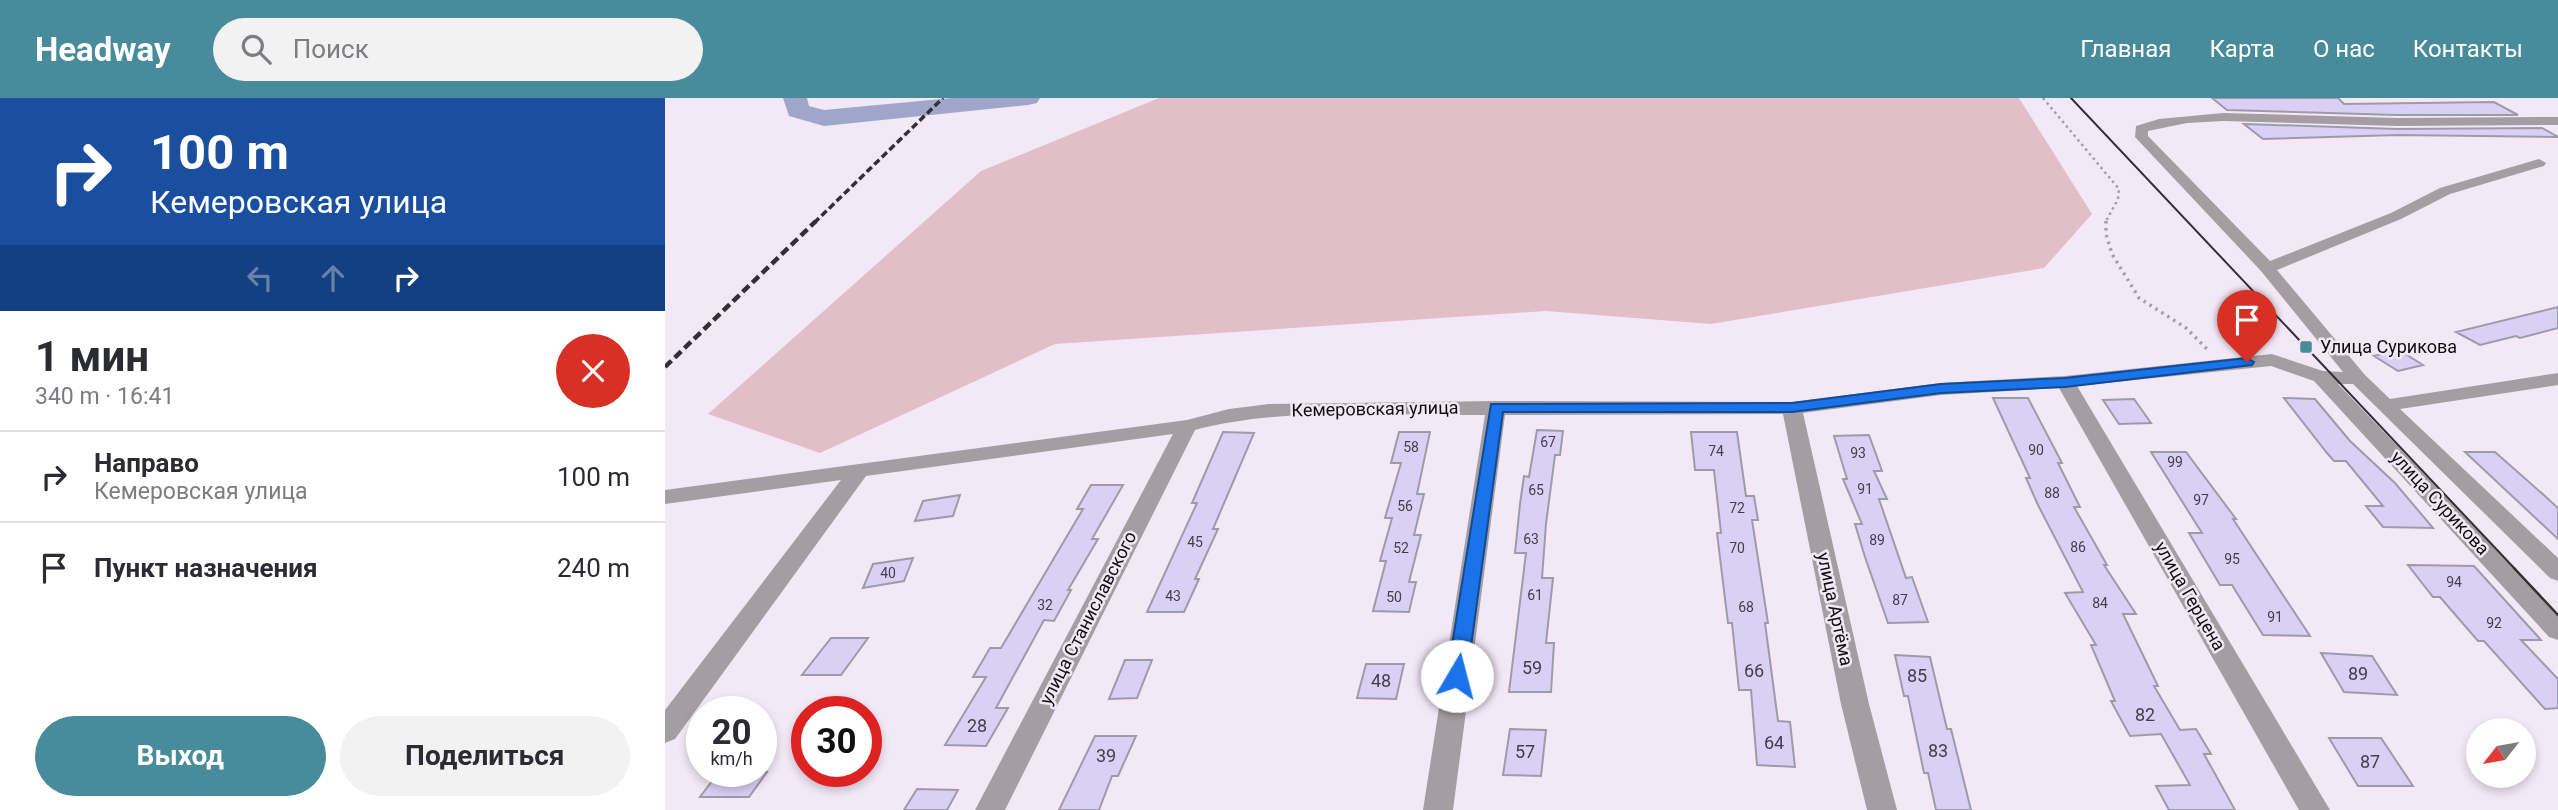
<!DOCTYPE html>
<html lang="ru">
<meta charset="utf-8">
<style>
:root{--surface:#fff;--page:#f2f2f3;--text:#2b2b33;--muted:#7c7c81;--line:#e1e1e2;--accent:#488b9a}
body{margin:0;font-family:Roboto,sans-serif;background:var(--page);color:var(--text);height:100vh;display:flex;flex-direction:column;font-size:26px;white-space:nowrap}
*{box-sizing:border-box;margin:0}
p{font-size:23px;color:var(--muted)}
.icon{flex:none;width:38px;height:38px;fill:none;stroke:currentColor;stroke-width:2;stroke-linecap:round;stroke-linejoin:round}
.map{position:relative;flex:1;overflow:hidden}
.details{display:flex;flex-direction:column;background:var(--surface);width:665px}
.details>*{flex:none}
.banner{background:#1a4fa0;color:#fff;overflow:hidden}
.needle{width:46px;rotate:239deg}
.tools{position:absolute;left:1801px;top:620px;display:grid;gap:14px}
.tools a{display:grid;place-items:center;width:70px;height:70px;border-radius:50%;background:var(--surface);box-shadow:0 4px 10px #0003;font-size:35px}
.speed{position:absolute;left:21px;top:598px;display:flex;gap:14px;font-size:35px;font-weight:700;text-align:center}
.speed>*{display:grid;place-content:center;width:91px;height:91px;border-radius:50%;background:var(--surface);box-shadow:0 4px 10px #0003;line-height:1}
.speed small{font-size:18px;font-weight:400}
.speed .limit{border:10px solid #d22;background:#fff;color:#111}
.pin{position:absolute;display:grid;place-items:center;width:60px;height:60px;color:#fff;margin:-72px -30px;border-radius:50% 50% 50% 0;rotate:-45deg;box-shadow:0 0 7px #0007}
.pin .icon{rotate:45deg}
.me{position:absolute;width:77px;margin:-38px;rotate:8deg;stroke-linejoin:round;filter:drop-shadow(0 0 5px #0008)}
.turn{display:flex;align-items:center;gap:24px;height:147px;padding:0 35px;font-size:32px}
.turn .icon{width:91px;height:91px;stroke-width:2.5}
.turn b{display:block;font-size:49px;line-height:60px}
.lanes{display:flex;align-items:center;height:66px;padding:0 35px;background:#0003;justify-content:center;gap:35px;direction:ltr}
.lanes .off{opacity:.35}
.round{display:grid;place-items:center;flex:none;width:74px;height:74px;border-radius:37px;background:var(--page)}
.headline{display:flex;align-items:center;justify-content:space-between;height:119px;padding:0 35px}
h1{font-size:42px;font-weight:700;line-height:52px}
.action{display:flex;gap:14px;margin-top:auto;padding:14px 35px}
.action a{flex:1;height:80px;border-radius:42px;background:var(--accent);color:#fff;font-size:28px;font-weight:700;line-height:80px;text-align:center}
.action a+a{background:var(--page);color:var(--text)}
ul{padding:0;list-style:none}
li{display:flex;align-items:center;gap:21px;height:91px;padding:0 35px;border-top:2px solid var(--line)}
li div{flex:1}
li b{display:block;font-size:26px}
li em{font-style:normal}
header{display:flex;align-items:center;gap:42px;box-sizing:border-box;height:98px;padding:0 35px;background:var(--accent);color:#fff}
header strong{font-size:33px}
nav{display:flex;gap:38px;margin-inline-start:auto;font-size:24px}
.search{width:490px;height:63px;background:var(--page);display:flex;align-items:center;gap:18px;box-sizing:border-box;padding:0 24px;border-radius:38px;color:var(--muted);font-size:26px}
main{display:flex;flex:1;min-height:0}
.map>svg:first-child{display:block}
.green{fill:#e2bec8}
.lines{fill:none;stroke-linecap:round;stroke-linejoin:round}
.river{fill:#9fa6ca;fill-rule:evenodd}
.building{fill:#dad0f6;stroke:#9e9ba9;stroke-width:2}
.path-far1{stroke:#a69da8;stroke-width:2.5;stroke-dasharray:2.5 3.5;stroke-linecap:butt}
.path{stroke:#a69da8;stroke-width:3.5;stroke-dasharray:2.5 4.5;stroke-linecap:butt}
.minor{fill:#a49da1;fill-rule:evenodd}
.tram-far1{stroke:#342f36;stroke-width:2}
.tram{stroke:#342f36;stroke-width:2.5}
.rail-far1{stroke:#342f36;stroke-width:3.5;stroke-dasharray:7 3.5;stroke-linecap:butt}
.rail{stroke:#342f36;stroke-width:4.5;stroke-dasharray:9 4.5;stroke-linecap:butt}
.route{fill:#1a73e8;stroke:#114b97;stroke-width:2}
.poi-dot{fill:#488b9a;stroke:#f3e8f6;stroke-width:2.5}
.labels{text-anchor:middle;stroke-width:5;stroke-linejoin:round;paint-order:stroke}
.number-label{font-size:14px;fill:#433e4b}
.poi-label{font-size:18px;fill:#110d12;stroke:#f3e8f6;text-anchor:start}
.street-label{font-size:18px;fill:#110d12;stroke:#f3e8f6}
.near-number-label{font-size:18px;fill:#433e4b}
</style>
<header>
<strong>Headway</strong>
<div class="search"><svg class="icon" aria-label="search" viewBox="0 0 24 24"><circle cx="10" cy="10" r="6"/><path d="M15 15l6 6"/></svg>Поиск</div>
<nav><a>Главная</a><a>Карта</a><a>О нас</a><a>Контакты</a></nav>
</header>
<main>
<section class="details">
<div class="banner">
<div class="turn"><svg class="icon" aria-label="right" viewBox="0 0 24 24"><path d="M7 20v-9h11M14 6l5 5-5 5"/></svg><div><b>100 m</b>Кемеровская улица</div></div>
<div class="lanes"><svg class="icon off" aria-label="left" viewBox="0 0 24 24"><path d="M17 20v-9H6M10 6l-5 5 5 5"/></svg><svg class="icon off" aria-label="ahead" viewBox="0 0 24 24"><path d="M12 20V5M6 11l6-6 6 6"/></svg><svg class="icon" aria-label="right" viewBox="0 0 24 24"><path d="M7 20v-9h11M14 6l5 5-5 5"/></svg></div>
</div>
<div class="headline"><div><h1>1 мин</h1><p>340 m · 16:41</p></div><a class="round" style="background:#d93025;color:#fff"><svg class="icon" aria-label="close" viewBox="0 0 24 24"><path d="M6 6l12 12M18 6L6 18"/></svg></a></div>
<ul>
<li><svg class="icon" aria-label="right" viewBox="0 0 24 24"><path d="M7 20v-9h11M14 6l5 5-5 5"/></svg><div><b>Направо</b><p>Кемеровская улица</p></div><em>100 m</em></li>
<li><svg class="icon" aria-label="arrive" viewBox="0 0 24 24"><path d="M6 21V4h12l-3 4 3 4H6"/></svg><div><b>Пункт назначения</b></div><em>240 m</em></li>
</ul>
<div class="action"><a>Выход</a><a>Поделиться</a></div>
</section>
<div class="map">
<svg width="1893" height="712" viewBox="0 0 1893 712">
<rect width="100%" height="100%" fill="#f3e8f6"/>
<path class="green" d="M494,0H1354L1427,116L1379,170L1046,226L881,213L390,246L155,355L43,316L316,73Z"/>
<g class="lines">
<path class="river" d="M118,0H142L144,8L159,12L287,0H375L372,5L363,7L159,28L124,18Z"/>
</g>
<path class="building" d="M1547,0H1673L1679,6L1829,4L1853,17H1732L1562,12Z
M1579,26L1732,31L1877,30L1893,39L1733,37L1598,41Z
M1893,209V230L1855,240L1851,238L1815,247L1791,234Z
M1734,252L1758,267L1733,273L1709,258Z
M1328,300H1363L1397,365H1393L1415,409H1409L1442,467H1439L1471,516H1458L1493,588H1489L1515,632L1531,631L1546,656H1539L1570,712H1504L1491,688L1525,687L1496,636L1465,638L1446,603H1450L1426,547H1431L1400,495L1418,494L1373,407L1361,380H1365Z
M1619,300L1650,301L1685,343L1730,385L1768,430L1718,429L1701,408H1718L1681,363H1669L1662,355Z
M1469,301L1486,325L1454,326L1438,302Z
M872,332L898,333L895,357H890L881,426L877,480H888L881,545H889L886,594H844L861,455H850L855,406L859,378L864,379Z
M558,334L589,335L548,431H553L530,481H534L519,514H482L532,405H527Z
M734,334H765L752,396H759L749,437H756L744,484H751L744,514L708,513L721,463H715L727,420H720L736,365H726Z
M1026,334H1072L1081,398H1089L1093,422H1087L1103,525H1100L1113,623L1125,624L1130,669L1092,667L1086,592H1074L1067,525H1063L1052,435H1056L1049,372H1030Z
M1204,337L1217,373H1209L1222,401H1214L1241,480L1247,479L1263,524L1223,525L1200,459L1190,426H1197L1178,381H1182L1169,338Z
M1486,354H1521L1571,421H1568L1645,538L1598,537L1567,487H1555L1524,435H1537Z
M1800,354H1830L1881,399L1893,410V441Z
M426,387H458L427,441H433L403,492H406L389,523L379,522L331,610H343L321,648L280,647L321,579H308L325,550H336L418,411H412Z
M295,397L288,418L250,423L258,403Z
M248,460L239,483L198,490L208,466Z
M1743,467L1809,468L1876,542H1856L1893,581V610L1880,611L1819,543H1813L1775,499H1768Z
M166,540H203L176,577H137Z
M1656,555L1707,558L1732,597L1679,594Z
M1230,557L1265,559L1282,631H1286L1306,712H1271L1263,675H1259L1243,598H1239Z
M460,562H487L472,600L444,601Z
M701,566H739L731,601L692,600Z
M845,631L881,632L876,678L838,677Z
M430,638H471L453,678H447L434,712H394Z
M1664,640H1716L1748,688H1693Z
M54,674H102L84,699H35Z
M252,691L293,692L282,712H239Z"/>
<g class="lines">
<path class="path-far1" d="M1378,0L1454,91L1453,101L1440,125"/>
<path class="path" d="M1441,123V136L1447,156L1474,200L1521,230L1543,252"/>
<path class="minor" d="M1558,15L1732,20L1893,19V27L1732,28L1558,23L1522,25L1483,33V38L1605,163L1726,115L1775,90L1874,61L1881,65L1879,68L1785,96L1736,121L1612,172L1700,277L1725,301L1893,275V287L1735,311L1893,460V483L1885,480L1688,286H1673L1893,516V542L1884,539L1649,283L1606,268L1412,288L1665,712H1634L1394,290L1276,297L1138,315L1204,606L1232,712H1202L1176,606L1118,316L840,317L788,712H758L820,317C726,318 621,308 530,332L340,712H310L508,336L201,378L10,641L0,645V612L176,382L0,406V392L522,322L564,311L604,306L831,303L1127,304L1276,285L1400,278L1607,256L1658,273L1678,274L1596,173L1470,39L1471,28L1494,21Z"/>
<path class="tram-far1" d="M1406,0L1851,472"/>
<path class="tram" d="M1849,470L1893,517"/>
<path class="rail-far1" d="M149,125L278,0"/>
<path class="rail" d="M0,269L151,123"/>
</g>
<path class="route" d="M1582,260L1589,264L1587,267L1400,289L1276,295L1127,314H838L802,578L799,583L792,586L785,583L782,578L826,306L1127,305L1276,286L1400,280Z"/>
<rect class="poi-dot" x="1634" y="242" width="14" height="14" rx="3.5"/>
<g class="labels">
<g class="number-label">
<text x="883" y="349">67</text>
<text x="746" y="354">58</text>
<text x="1371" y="357">90</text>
<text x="1051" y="358">74</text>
<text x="1193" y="360">93</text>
<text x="1510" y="369">99</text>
<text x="1200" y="396">91</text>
<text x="871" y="397">65</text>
<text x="1387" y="400">88</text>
<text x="1536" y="407">97</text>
<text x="740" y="413">56</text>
<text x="1072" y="415">72</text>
<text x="866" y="446">63</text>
<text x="1212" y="447">89</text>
<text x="530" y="449">45</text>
<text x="1413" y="454">86</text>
<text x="736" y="455">52</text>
<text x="1072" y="455">70</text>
<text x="1567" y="466">95</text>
<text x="223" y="480">40</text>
<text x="1789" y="489">94</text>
<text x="870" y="502">61</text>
<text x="508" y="503">43</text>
<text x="729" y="504">50</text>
<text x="1235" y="507">87</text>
<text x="1435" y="510">84</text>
<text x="380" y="512">32</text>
<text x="1081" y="514">68</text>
<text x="1610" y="524">91</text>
<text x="1829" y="530">92</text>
</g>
<g class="poi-label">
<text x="1655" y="255">Улица Сурикова</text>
</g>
<g class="street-label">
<text transform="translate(710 311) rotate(-1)" y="6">Кемеровская улица</text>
<text transform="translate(1775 405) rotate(47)" y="6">улица Сурикова</text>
<text transform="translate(1525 498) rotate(60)" y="6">улица Герцена</text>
<text transform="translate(1170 511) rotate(78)" y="6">улица Артёма</text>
<text transform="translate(423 520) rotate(-63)" y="6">улица Станиславского</text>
</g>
<g class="near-number-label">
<text x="867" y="576">59</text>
<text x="1089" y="579">66</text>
<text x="1693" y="582">89</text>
<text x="1252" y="584">85</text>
<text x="716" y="589">48</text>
<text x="1480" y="623">82</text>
<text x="312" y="634">28</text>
<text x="1109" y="651">64</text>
<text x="1273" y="659">83</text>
<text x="860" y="660">57</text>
<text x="441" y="664">39</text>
<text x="1705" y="670">87</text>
</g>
</g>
</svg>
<div class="tools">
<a><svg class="needle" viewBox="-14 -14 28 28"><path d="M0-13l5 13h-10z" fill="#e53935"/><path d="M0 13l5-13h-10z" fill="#7c7c81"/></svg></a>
</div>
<div class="speed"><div>20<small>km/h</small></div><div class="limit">30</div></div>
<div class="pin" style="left:1582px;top:264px;background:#d93025"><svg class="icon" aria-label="arrive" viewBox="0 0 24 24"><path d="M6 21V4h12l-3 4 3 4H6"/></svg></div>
<svg class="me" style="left:792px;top:578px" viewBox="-20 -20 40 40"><circle r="19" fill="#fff"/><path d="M0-13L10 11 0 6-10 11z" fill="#1a73e8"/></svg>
</div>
</main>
